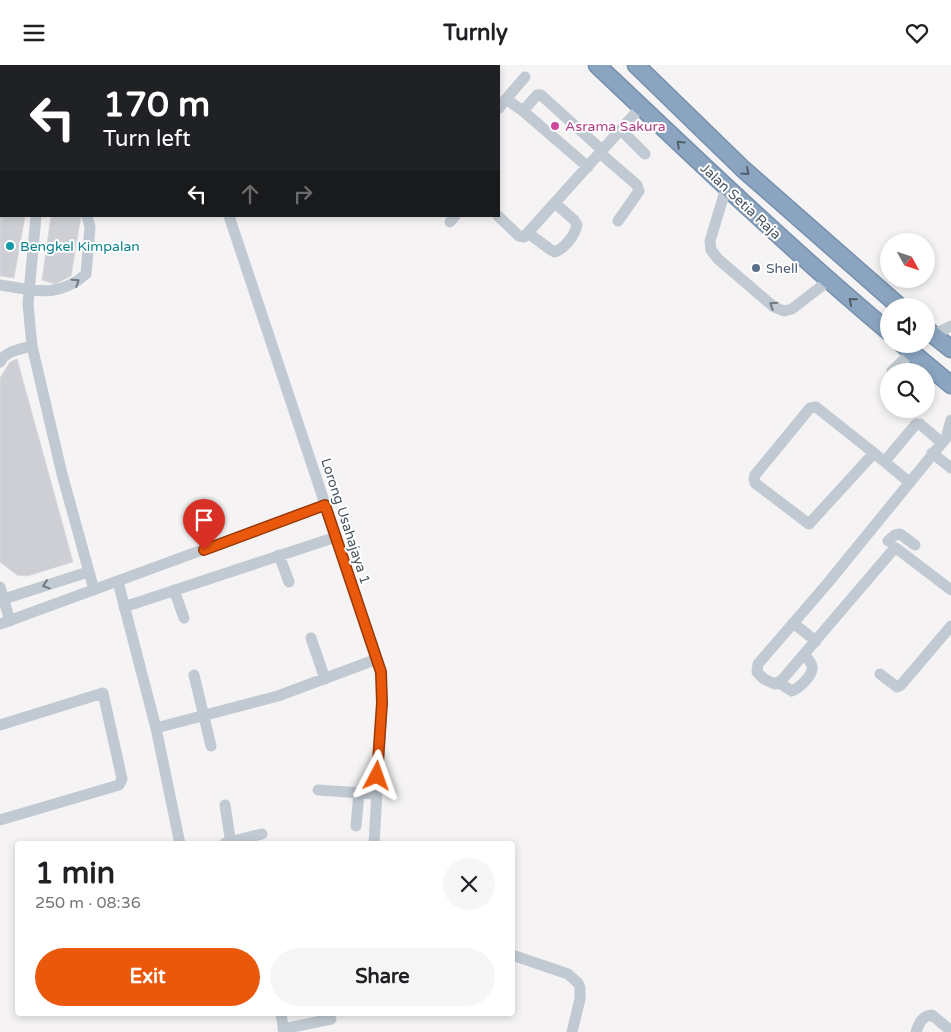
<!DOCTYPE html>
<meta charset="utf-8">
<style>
:root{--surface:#fff;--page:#f6f6f6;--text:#202124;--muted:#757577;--accent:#ea580c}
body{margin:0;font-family:"Varela Round",sans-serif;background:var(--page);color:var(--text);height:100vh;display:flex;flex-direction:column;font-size:19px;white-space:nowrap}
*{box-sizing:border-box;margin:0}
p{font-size:16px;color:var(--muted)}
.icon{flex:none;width:28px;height:28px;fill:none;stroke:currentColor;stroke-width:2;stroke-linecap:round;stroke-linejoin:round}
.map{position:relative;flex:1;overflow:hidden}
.side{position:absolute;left:15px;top:776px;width:500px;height:175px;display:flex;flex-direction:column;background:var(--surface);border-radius:5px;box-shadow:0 2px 8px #0003}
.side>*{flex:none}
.guide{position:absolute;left:0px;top:0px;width:500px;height:152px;box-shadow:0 2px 8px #0003;background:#202124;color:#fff;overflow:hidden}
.needle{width:32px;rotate:130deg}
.buttons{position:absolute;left:880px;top:168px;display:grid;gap:10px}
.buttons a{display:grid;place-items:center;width:55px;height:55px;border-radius:50%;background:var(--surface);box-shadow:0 2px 8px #0003;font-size:25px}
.pin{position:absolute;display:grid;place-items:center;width:42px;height:42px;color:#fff;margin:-51px -21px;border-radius:50% 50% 50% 0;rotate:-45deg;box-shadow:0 0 5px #0007}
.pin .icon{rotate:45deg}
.me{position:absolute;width:55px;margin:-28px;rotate:4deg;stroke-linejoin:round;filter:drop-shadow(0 0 4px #0008)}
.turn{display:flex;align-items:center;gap:18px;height:105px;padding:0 20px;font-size:22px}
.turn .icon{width:65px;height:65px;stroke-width:2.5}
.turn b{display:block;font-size:35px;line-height:42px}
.lanes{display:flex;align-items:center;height:48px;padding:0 20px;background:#0003;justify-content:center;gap:25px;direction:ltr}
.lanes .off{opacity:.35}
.round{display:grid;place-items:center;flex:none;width:52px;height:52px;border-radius:26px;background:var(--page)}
.headline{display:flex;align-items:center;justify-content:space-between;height:85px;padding:0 20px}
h1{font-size:30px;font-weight:800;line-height:38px}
.button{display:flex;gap:10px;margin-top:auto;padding:10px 20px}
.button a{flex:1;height:58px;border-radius:30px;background:var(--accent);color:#fff;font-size:20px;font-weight:800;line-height:58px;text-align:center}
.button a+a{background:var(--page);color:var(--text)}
header{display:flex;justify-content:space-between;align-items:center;height:65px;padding:0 20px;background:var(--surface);font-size:22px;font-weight:800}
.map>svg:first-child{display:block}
.building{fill:#cdcfd5;stroke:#d7d9de}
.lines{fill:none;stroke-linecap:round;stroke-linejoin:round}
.highway-casing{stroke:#7690ad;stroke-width:19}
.minor{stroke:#c1cad2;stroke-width:11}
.highway{stroke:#8ba5c1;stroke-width:16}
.oneway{stroke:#505e6b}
.oneway2{stroke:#6e7983}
.route-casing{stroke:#983908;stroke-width:12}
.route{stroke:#ea580c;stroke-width:9}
.hotel-dot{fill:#d1479c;stroke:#fff;stroke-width:2}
.culture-dot{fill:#0f9aa8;stroke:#fff;stroke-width:2}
.service-dot{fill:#5c6f8a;stroke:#fff;stroke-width:2}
.labels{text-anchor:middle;stroke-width:4;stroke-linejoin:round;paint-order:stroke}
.hotel-label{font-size:14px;fill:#b23c85;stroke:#fff;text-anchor:start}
.street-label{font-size:14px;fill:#4a5661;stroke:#fff}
.culture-label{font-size:14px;fill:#0d838f;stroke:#fff;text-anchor:start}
.service-label{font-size:14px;fill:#4e5e75;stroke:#fff;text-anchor:start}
</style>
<header><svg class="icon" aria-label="menu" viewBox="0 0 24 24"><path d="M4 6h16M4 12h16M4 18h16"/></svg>Turnly<svg class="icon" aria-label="heart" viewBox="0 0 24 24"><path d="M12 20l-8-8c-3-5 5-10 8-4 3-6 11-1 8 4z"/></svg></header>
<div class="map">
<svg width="951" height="967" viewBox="0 0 951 967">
<rect width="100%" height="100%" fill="#f5f3f3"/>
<path class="building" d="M0,97L1,151H25L14,213L0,211Z
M51,151H81L71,211L55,219L42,215Z
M17,294L73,497L27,511L17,510L0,497V313L10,297Z"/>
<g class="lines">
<g class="highway-casing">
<path id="highway" d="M597,0C693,91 788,182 889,267
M636,0L743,104L899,241
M926,264L951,284
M902,279L951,320"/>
</g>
<path class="minor" d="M176,0L177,1
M10,1V0
M65,1L69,0
M132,1L135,0
M506,34L525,12
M499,43L506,34L523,46L537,30H541L602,85
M523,46L588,102
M621,65L645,89
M0,80L1,79
M600,88L637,120L639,126L618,156
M726,123L710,176L711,185L718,194L774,242L784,246L792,244L828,216
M36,151L28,239L32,281L62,409L94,525
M229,151L381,607L382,638L374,779
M498,151L519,171L524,172L641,42
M450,157L455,151
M528,168L551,185L555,187C565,183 575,170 577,160L574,155L555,138
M0,220C34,225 58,234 86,209L90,162L87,151
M933,270L951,261
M0,297C6,286 20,284 32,281
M892,306L912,287
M951,355L946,373L827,519L758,599L757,607L764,614L775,619L781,616L893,485L896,483L951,525
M874,388L809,459L755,418L754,414L755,410L810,343L816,342L874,388L909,417
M932,388L951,403
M885,396L916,359H920L942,378
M888,476L895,470L900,469L915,480
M279,490L289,517
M118,517L156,663L180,779
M0,522L10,556
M174,525L184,553
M4,534L88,507
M124,542L336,472
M793,558L816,576
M0,559L325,440
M311,573L325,614
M880,609L897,622L901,620L951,561
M194,610L211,681
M778,617L792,626C799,623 814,610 812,601C811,597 807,593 805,590
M0,660L103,628L122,714L119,720L0,755
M156,663L278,631L377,594
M318,725L376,729
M225,740L231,779
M356,761L359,728
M225,778L262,769
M512,890L568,909L578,918L580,923V934L572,967
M281,949L284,967
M283,964L331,954
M916,967C919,958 922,951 932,950L951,966"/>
<use href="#highway" class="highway"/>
</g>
<defs><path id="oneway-chevron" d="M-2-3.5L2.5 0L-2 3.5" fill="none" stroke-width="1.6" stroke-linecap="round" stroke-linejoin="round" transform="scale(1.25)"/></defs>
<g class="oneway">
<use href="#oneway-chevron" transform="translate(680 79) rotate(-136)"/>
<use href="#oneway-chevron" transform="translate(746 107) rotate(42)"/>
<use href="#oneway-chevron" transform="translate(852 236) rotate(-140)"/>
</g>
<g class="oneway2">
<use href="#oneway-chevron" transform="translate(76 217) rotate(-33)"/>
<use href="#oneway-chevron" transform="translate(773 240) rotate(-147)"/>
<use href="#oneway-chevron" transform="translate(46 520) rotate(162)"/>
</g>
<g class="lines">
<g class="route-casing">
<path id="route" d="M204,485L325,440L381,607L382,638L377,711"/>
</g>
<use href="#route" class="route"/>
</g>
<circle class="hotel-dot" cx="555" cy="61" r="5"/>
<circle class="culture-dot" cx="10" cy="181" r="5"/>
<circle class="service-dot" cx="756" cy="203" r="5"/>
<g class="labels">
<g class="hotel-label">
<text x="565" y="66">Asrama Sakura</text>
</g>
<g class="street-label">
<text transform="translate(741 136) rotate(43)" y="5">Jalan Setia Raja</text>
<text transform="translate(346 456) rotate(72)" y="5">Lorong Usahajaya 1</text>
</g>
<g class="culture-label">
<text x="20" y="186">Bengkel Kimpalan</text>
</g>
<g class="service-label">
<text x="766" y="208">Shell</text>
</g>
</g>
</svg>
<div class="buttons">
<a><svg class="needle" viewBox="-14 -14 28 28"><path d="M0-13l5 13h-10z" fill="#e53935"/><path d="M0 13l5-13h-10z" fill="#757577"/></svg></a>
<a><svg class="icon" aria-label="sound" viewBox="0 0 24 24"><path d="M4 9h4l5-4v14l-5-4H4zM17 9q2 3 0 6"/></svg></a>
<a><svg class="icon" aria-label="search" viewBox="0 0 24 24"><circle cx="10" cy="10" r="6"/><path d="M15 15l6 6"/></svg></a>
</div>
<div class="pin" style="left:204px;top:485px;background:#d93025"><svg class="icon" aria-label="arrive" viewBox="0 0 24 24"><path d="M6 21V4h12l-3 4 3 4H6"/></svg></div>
<svg class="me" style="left:377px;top:711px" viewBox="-20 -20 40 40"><path d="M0-17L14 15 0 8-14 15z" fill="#ea580c" stroke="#fff" stroke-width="4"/></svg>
<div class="guide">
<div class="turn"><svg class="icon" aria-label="left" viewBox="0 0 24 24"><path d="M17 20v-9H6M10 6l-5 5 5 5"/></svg><div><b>170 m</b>Turn left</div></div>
<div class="lanes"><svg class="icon" aria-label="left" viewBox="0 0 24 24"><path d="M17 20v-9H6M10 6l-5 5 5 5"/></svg><svg class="icon off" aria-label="ahead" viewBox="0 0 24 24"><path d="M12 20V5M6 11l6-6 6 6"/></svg><svg class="icon off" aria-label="right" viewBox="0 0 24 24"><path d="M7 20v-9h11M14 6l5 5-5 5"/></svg></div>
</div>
<section class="side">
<div class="headline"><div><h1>1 min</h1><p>250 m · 08:36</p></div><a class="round"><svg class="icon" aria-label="close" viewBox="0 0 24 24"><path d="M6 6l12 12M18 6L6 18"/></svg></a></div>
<div class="button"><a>Exit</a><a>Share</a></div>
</section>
</div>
